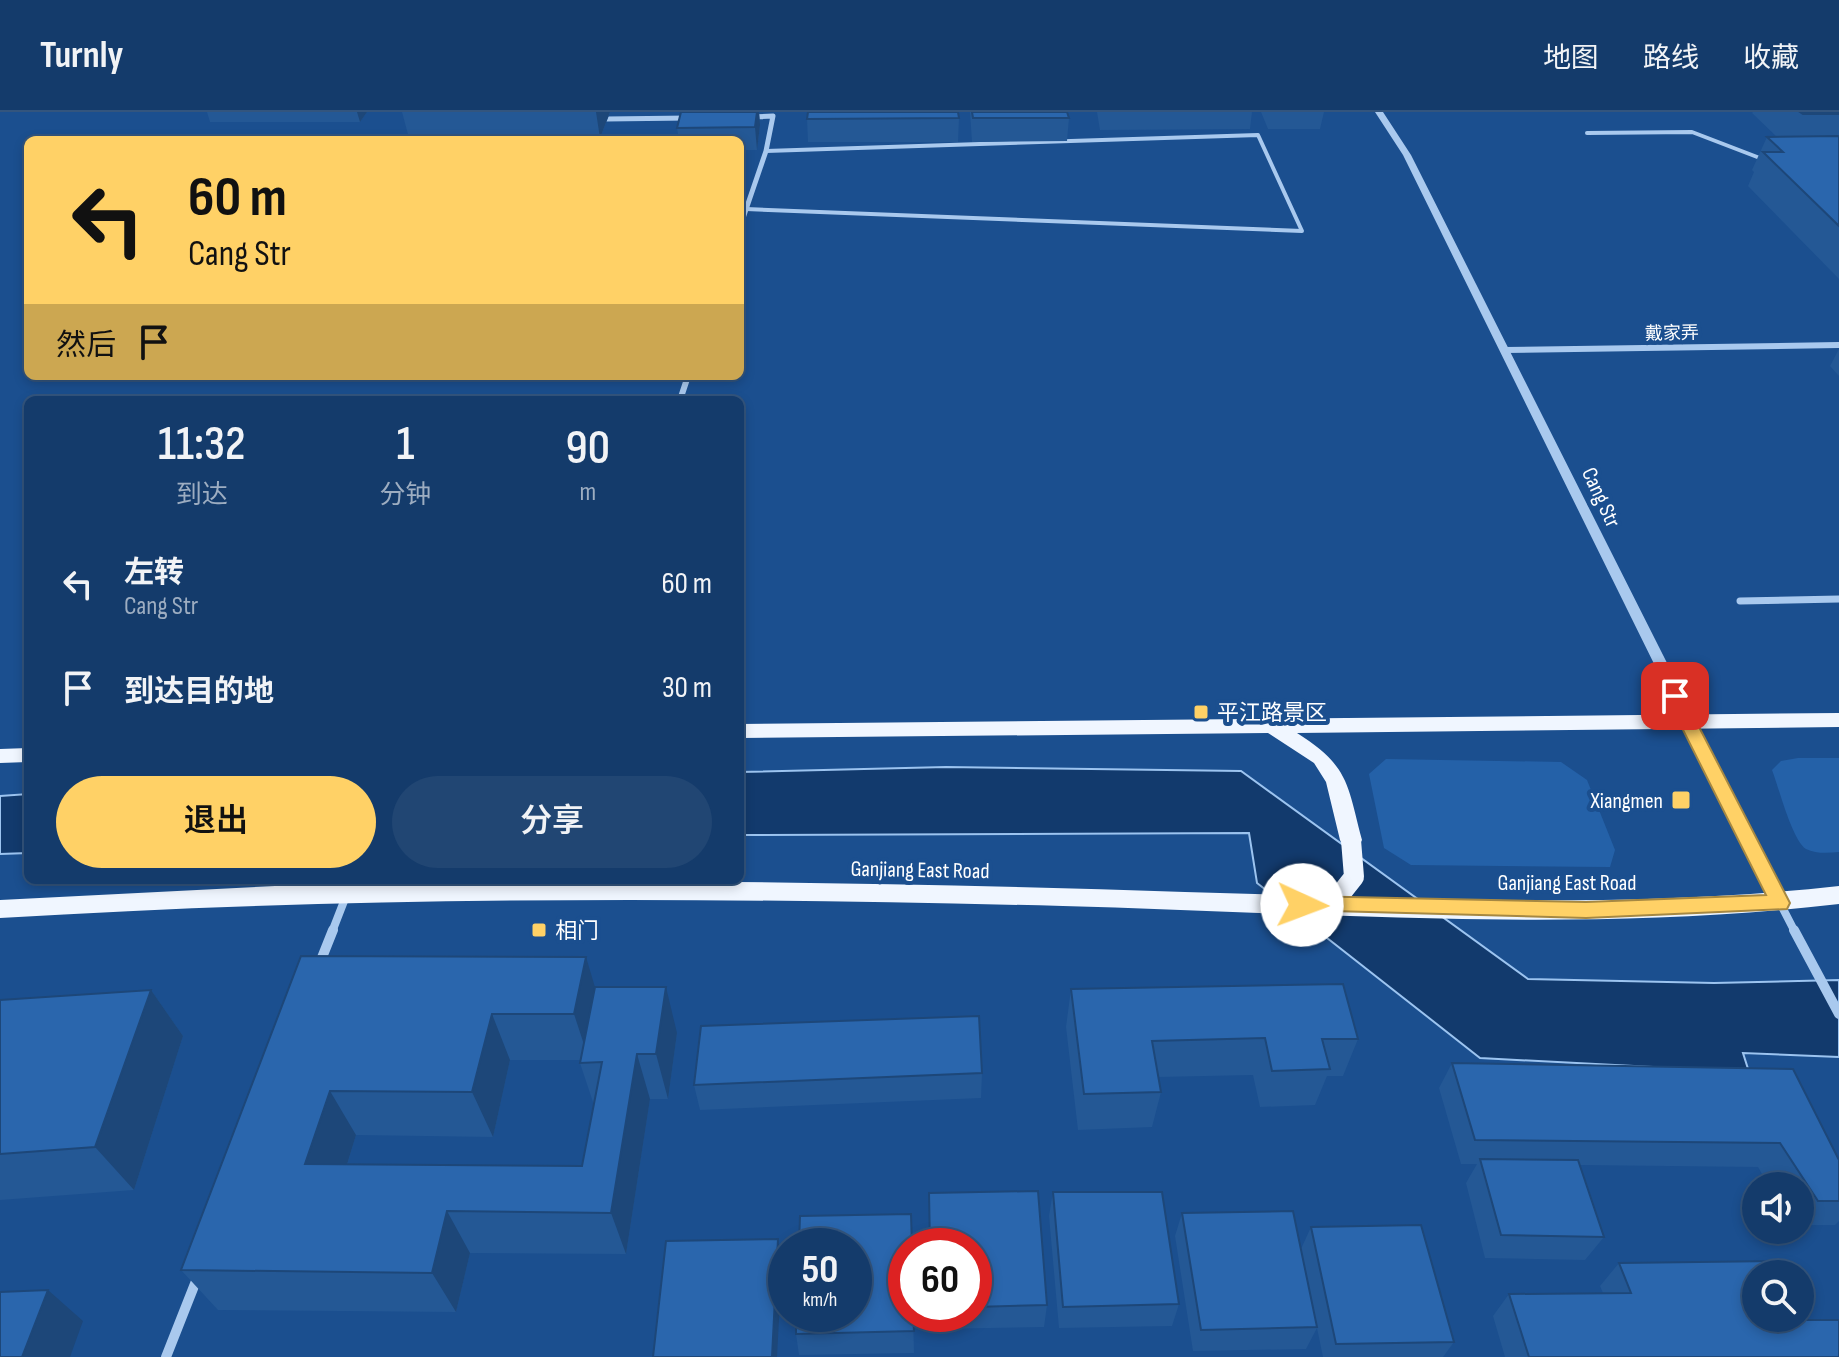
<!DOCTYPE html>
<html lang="zh">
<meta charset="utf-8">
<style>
:root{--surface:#143b6b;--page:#214673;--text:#f1f3f6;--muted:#9dadc1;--line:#33557e;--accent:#ffd166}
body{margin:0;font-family:"Sofia Sans Condensed","Noto Sans SC",sans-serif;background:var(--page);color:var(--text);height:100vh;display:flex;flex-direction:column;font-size:30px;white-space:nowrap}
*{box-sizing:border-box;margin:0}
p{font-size:26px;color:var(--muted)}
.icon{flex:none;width:44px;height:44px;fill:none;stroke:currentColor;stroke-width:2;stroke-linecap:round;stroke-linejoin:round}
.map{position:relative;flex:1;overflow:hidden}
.side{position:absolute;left:24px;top:284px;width:720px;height:488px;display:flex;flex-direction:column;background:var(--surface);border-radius:12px;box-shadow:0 4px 12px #0003,0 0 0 2px var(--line)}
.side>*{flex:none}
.guide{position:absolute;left:24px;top:24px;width:720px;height:244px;border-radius:12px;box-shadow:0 4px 12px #0003,0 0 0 2px var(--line);background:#ffd166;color:#111;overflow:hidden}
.fabs{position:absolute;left:1742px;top:1060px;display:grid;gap:16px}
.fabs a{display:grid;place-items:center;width:72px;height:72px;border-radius:50%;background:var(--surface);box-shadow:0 4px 12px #0003,0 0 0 2px var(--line);font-size:40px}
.speed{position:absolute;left:768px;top:1116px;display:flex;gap:16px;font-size:40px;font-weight:700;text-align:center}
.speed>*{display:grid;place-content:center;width:104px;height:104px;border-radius:50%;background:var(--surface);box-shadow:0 4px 12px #0003,0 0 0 2px var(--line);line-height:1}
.speed small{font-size:20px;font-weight:400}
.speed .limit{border:12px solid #d22;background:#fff;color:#111}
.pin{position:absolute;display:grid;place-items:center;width:68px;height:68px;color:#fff;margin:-34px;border-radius:16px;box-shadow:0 4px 12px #0006}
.me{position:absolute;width:88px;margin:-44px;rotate:92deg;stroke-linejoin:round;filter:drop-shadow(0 0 6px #0008)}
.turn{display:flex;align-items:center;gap:28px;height:168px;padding:0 32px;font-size:36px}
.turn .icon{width:104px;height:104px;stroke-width:2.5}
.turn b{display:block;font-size:56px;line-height:68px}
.then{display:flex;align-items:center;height:76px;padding:0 32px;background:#0003;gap:16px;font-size:30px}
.eta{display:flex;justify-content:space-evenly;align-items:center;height:136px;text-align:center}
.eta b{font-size:48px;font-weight:600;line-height:56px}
.button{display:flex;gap:16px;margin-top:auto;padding:16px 32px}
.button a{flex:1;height:92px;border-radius:48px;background:var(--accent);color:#111;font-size:32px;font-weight:600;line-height:92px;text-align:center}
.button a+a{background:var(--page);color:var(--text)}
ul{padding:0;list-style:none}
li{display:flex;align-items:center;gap:24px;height:104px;padding:0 32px}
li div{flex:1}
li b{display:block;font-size:30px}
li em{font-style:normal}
header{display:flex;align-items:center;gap:48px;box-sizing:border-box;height:112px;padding:0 40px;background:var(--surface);border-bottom:2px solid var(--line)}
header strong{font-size:38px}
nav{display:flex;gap:44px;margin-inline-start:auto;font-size:28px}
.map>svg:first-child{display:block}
.green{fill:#2461a8}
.water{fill:#123a6d;stroke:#9cc4f0;stroke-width:2}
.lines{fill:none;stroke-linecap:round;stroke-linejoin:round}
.service{stroke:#a9c9ee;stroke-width:4}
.pedestrian-far2{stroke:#a9c9ee;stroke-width:4}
.pedestrian-far1{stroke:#a9c9ee;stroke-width:6}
.pedestrian{stroke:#a9c9ee;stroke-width:7}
.minor-far3{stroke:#a9c9ee;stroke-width:5}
.minor-far2{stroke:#a9c9ee;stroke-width:6}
.minor-far1{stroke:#a9c9ee;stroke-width:8}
.minor{stroke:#a9c9ee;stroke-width:10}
.tertiary{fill:#a9c9ee;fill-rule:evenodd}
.primary{fill:#f0f6ff;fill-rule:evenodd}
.primary-bridge{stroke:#f0f6ff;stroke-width:20}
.wall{fill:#245895;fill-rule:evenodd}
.shaded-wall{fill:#1d4779}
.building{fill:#2a66ad;stroke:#1d4779;stroke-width:2}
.route{fill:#ffd166;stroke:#a68842;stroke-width:2}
.poi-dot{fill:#ffd166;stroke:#1b4f8f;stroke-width:3}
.labels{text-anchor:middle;stroke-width:8;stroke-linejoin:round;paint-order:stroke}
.far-street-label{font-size:18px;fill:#fff;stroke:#1b4f8f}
.street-label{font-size:22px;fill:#fff;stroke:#1b4f8f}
.poi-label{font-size:22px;fill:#fff;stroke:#1b4f8f;text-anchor:start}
</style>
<header>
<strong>Turnly</strong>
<nav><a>地图</a><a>路线</a><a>收藏</a></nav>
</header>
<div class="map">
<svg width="1839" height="1245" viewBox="0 0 1839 1245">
<rect width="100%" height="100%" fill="#1b4f8f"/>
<path class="green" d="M1798,646H1839V740C1828,741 1816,742 1806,737C1792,728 1779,676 1772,658L1781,649Z
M1386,647L1561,650L1587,668L1615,738L1610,755L1411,753L1384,736L1369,662Z"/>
<path class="water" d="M946,655L1241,659L1528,867L1714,871L1839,868V945L1743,941L1749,960L1480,946L1257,771L1249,721L740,723V660Z
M28,682V741L0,742V684Z"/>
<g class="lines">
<path class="service" d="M746,97L1302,119L1258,23L766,39"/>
<path class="pedestrian-far2" d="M1587,21L1692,20L1765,48"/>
<path class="pedestrian-far1" d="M1505,238L1839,233"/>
<path class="pedestrian" d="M1740,489L1839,487"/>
<path class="minor-far3" d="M579,0L606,7L689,6
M740,115L766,39L773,4L750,5"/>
<path class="minor-far2" d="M680,288L688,264"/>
<path class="minor-far1" d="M1780,791L1795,820
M332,820L346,784"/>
<path class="minor" d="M1794,818L1839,902
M319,853L333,818
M166,1245L198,1164"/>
<path class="tertiary" d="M1375,0H1383L1411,43L1788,791L1786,795L1780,797L1774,795L1403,43Z"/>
<path class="primary" d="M1839,601V615L1297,621C1349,654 1347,671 1362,728L1359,734L1351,736L1343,734L1340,728L1326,670L1314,651L1268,621L740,626V612Z
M28,636V650L0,651V637Z
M550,769C762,769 973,773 1185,780C1403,786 1622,798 1839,774V792C1582,822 1321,801 1063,794C708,785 354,784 0,806V788L275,774Z"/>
<path class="primary-bridge" d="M1331,794L1354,765L1351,728"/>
</g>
<path class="wall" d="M207,0H367L360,10H210Z
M402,0H610V1L600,26H409Z
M681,0H759L760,13L757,38H740V28H679L677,16Z
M970,0H1067L1069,6L1067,29L972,30Z
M1097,0H1252L1250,17L1100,18Z
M1261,0H1324L1320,17H1268Z
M1753,0H1839V167L1748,74L1754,60L1752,58L1767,25H1777L1752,1Z
M959,6L958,30H808L807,7Z
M1839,237V264L1830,254Z
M301,844L595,875L677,921L668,987H650L626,1142L470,1141L456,1200L218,1198L181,1158ZM510,948H580V951L594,993L582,1054L347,1053L356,1023L493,1025Z
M1071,877L1358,927L1343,964H1327L1315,993L1260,995L1253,963L1158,965L1161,980L1152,1015L1078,1018L1066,915Z
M151,878L183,924L134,1078L0,1088V888Z
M1452,951L1793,957L1839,1048V1109L1835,1113H1800V1074H1769L1758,1055L1580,1053L1604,1125L1585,1148L1485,1146L1466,1071L1477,1052H1461L1439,976Z
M982,961L981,986L700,998L694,973Z
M1053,1080L1179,1192L1172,1214L1059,1216L1049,1104Z
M929,1081L1047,1193L1044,1215L932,1217L931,1202H974V1134H929Z
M1182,1101L1301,1137L1311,1115L1454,1230L1443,1245H1323L1317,1216L1306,1237L1193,1239L1175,1124Z
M1619,1151L1803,1208L1839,1245H1505L1493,1204L1509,1182L1603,1181L1600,1174Z
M913,1202L914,1241L799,1243L796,1222Z"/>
<path class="shaded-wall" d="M357,0H367L360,10Z
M596,0H610L600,26Z
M757,0H759L760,13L757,38L755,15Z
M586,845L600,892L589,948L574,902Z
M666,875L677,921L668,987L656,942Z
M151,878L183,924L134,1078L95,1035Z
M492,902L510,948L493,1025L472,980Z
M637,942L650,987L626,1142L611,1101Z
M330,979L356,1023L334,1095L305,1052Z
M447,1099L470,1141L456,1200L432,1161Z
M778,1127L782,1150L777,1245H772Z
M48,1178L83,1209L70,1245H22Z"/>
<path class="building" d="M681,0H757L755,15L677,16Z
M808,0H958L959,6L807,7Z
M972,0H1067L1069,6H973Z
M1800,0H1839V2H1803Z
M1838,24L1839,25V114L1763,40H1783L1767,25Z
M301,844L586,845L574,902H492L472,980L330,979L305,1052L582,1054L602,950L580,951L595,875H666L656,942H637L611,1101L447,1099L432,1161L181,1158Z
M1343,872L1358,927H1322L1330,957L1272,959L1265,926L1152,929L1161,980L1084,982L1071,877Z
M151,878L95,1035L0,1042V888Z
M979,904L982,961L694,973L701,914Z
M1452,951L1793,957L1839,1048V1089H1818L1780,1031L1475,1028Z
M1480,1047L1578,1048L1604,1125L1501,1123Z
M1038,1079L1047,1193L974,1195V1134H930L929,1081Z
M1053,1080H1162L1179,1192L1063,1195Z
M1293,1099L1317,1215L1201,1218L1182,1101Z
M911,1102L912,1134H906V1202H913L914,1219L796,1222V1202H854V1134H799L800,1104Z
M1421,1113L1454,1230L1336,1232L1311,1115Z
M778,1127L772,1245H653L666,1129Z
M1777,1149L1782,1162H1756V1206H1800V1202L1803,1208H1839V1245H1529L1509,1182L1631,1181L1619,1151Z
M48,1178L22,1245H0V1180Z"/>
<path class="route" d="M1675,578L1683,584L1790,791L1787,797L1586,806L1295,798L1292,793L1295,787L1302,784L1586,790L1766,783L1666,584Z"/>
<g class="poi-dot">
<rect x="1193" y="592" width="16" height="16" rx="4"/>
<rect x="1671" y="678" width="20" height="20" rx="4"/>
<rect x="531" y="810" width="16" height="16" rx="4"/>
</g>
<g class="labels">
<g class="far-street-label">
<text transform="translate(1672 221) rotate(-1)" y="6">戴家弄</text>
</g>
<g class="street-label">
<text transform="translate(1602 385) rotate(65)" y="8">Cang Str</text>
<text transform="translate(920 757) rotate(1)" y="8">Ganjiang East Road</text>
<text x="1567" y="778">Ganjiang East Road</text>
</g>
<g class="poi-label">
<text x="1217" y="608">平江路景区</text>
<text x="1663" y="696" text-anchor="end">Xiangmen</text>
<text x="555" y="826">相门</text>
</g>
</g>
</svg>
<div class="fabs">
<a><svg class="icon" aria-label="sound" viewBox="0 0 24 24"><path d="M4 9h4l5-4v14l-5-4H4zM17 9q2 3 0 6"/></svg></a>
<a><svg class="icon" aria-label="search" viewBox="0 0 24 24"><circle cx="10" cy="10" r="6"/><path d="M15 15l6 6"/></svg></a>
</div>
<div class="speed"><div>50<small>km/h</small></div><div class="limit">60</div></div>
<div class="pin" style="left:1675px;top:584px;background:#d93025"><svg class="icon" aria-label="arrive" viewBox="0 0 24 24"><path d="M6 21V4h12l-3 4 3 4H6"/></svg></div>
<svg class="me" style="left:1302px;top:793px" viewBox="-20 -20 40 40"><circle r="19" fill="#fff"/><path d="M0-13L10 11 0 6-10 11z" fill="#ffd166"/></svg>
<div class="guide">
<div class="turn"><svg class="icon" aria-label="left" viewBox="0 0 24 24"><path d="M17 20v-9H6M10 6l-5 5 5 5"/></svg><div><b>60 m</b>Cang Str</div></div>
<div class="then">然后<svg class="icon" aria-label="arrive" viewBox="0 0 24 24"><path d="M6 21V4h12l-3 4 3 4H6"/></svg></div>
</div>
<section class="side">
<div class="eta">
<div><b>11:32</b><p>到达</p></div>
<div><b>1</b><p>分钟</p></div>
<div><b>90</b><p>m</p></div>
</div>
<ul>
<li><svg class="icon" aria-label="left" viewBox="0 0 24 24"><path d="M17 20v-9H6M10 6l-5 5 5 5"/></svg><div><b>左转</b><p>Cang Str</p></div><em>60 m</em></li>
<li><svg class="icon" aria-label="arrive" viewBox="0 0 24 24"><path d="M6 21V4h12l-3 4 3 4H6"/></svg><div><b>到达目的地</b></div><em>30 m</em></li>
</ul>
<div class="button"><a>退出</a><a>分享</a></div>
</section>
</div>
